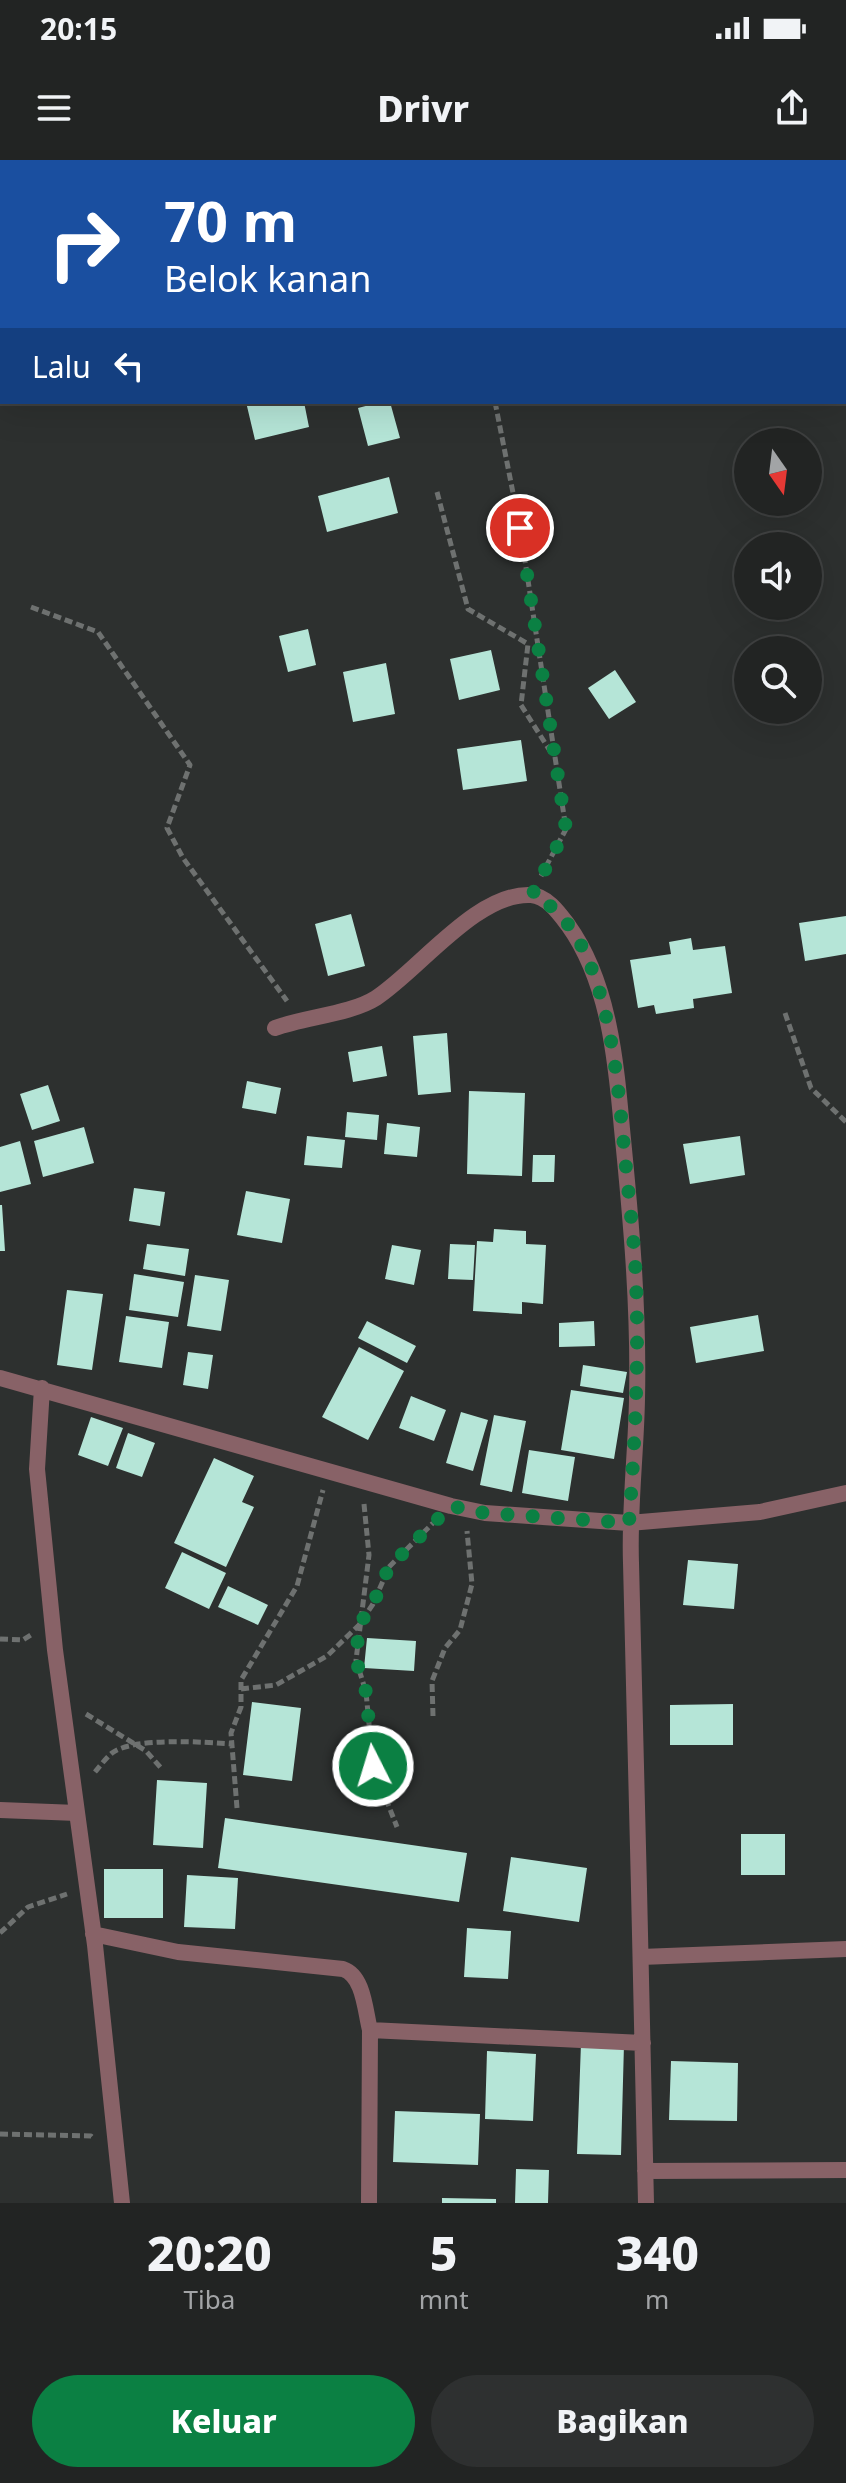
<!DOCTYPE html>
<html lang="id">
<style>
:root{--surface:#222423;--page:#2e3030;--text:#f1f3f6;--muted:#a2a4a6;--line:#3f4141;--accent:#0b8043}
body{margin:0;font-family:"Noto Sans",sans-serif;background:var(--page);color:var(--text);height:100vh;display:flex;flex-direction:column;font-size:30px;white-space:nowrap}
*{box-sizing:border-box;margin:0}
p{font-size:26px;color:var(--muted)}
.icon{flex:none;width:44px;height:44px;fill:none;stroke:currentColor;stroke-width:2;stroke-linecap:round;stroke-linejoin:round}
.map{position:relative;height:2043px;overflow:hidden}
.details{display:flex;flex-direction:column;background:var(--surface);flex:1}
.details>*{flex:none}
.banner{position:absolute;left:0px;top:0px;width:846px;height:244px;box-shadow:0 8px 32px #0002,0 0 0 2px var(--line);background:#1a4fa0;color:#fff;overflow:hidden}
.needle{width:52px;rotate:166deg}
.buttons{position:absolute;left:734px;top:268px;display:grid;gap:16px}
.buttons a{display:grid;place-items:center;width:88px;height:88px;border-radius:50%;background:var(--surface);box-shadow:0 8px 32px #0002,0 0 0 2px var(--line);font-size:40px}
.pin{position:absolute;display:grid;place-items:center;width:68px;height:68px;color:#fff;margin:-34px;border:4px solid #fff;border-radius:50%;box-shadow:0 2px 8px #0007}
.me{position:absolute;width:88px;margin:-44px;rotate:355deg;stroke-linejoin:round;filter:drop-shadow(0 0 6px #0008)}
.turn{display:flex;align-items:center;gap:28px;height:168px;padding:0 32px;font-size:36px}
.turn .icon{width:104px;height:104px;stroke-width:2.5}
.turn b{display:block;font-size:56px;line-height:68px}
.then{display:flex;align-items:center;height:76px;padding:0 32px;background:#0003;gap:16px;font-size:30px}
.eta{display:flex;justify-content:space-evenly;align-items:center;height:136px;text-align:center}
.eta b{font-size:48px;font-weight:800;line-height:56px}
.primary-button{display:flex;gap:16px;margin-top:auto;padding:16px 32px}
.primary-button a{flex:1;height:92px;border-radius:48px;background:var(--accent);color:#fff;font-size:32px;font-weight:800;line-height:92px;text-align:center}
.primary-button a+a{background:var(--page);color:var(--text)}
.status{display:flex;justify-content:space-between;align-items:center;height:56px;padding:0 40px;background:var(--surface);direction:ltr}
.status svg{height:22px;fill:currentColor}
header{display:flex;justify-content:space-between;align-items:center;height:104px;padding:0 32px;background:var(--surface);font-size:36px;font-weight:800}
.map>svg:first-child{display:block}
.building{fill:#b5e5d7}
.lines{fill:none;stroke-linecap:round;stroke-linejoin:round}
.path{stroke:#6e7170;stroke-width:5;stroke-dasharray:8 4;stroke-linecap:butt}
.minor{stroke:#886267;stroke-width:16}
.route{stroke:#0b8043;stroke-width:14;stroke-dasharray:0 25.2}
</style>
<div class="status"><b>20:15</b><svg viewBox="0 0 49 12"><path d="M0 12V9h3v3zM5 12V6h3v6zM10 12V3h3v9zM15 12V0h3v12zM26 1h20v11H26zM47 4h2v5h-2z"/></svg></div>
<header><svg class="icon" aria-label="menu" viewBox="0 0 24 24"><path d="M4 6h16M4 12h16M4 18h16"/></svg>Drivr<svg class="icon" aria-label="share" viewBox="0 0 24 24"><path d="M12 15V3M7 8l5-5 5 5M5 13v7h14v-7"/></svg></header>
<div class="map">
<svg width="846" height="2043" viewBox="0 0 846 2043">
<rect width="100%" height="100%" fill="#2d302f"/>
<path class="building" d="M246,242H304L309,267L255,280Z
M381,242H390L400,278L368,286L358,248Z
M389,317L398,353L327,372L318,336Z
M308,469L316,505L288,512L279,476Z
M491,490L500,530L459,540L450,499Z
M386,503L395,554L353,562L343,512Z
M615,510L636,542L609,559L588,528Z
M521,580L527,621L463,630L457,589Z
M351,754L365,806L328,816L315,764Z
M846,756V794L805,801L799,763Z
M691,778L693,790L725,786L732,833L693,839L694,848L656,854L654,845L638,848L630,800L671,794L669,782Z
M447,873L451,932L418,935L413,876Z
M382,886L387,916L353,922L348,892Z
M247,921L281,928L276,954L242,948Z
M48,925L60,961L32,970L20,934Z
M469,931L525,933L522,1016L467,1014Z
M347,952L379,955L377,980L345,977Z
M387,963L420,967L417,997L384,994Z
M84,967L94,1003L43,1017L34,981Z
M307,976L345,980L342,1008L304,1005Z
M740,976L745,1015L690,1024L683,984Z
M20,981L31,1024L0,1032V987Z
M533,995H555L554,1022H532Z
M134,1028L165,1032L160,1066L129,1061Z
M246,1031L290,1039L282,1083L237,1075Z
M0,1045H2L5,1091H0Z
M494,1069L526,1071V1084L546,1085L543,1144L522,1142V1154L473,1151L477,1081L493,1082Z
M147,1084L189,1089L185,1116L143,1109Z
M450,1084L475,1085L473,1120L448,1119Z
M392,1085L421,1090L414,1125L385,1119Z
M134,1114L184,1122L178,1157L129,1150Z
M195,1115L229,1120L221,1171L187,1166Z
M67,1130L103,1134L92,1210L57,1205Z
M758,1155L764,1191L696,1203L690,1167Z
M126,1156L169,1162L162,1208L119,1202Z
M367,1161L416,1186L407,1203L358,1178Z
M594,1161L595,1186L559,1187V1163Z
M359,1187L404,1211L368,1280L322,1257Z
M188,1192L213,1195L208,1229L183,1225Z
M583,1205L627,1212L623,1233L580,1226Z
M571,1230L624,1238L614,1299L561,1290Z
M411,1236L446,1250L434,1281L399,1268Z
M461,1252L488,1260L473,1311L446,1303Z
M494,1255L526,1261L512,1332L480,1325Z
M91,1257L123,1268L108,1306L78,1295Z
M128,1273L155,1283L142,1317L116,1308Z
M529,1290L575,1297L568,1341L522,1333Z
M214,1298L254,1316L242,1342L254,1347L226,1407L174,1383Z
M182,1392L226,1413L209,1449L165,1428Z
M688,1400L738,1404L734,1449L683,1445Z
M228,1426L268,1445L258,1465L218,1447Z
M367,1478L416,1481L414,1511L364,1508Z
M252,1542L301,1548L292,1621L243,1615Z
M733,1544V1585H670V1545Z
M157,1620L207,1623L203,1688L153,1685Z
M225,1658L467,1693L459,1742L218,1708Z
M741,1674H785V1715H741Z
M511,1697L587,1708L579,1762L503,1751Z
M104,1709H163V1758H104Z
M187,1715L238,1718L235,1769L184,1767Z
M467,1768L511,1771L508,1819L464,1817Z
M581,1883L624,1884L621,1995L577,1994Z
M487,1891L536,1894L533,1961L485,1959Z
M671,1901L738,1903L737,1961L669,1960Z
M395,1951L480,1954L478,2005L393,2002Z
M516,2009L549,2010L548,2043H515Z
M442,2038L496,2039V2043H442Z"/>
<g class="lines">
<path class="path" d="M495,242L520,368L566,669L541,716
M437,332L468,449L528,484L521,545L552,594
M31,447L98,472L190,605L167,668L183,698L287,841
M785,853L811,928L846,962
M364,1344L369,1395L356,1500L366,1532L373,1606L397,1667
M0,1479L23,1480L31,1475
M241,1529L276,1525L327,1496L359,1465L373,1444L389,1407L433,1363
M86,1554L146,1591L162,1609
M433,1556L432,1521L445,1488L460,1470L472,1424L467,1371
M95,1612C100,1606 106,1598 112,1593C133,1577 205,1582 232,1584
M237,1648L231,1573L241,1547V1520L297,1426L323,1330
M0,1773L28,1747L67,1734
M0,1974L91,1976L94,1979"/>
<path class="minor" d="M275,868C305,857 351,854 376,838C419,810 477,732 531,735C547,736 559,753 568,765C609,822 616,901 622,969C631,1059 639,1148 637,1239C636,1294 629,1348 631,1403C636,1616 642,1830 646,2043
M0,1218L451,1346L485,1353L629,1363L760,1352L846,1333
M42,1228L37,1309L55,1490L95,1785L122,2043
M0,1650L77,1653
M93,1774L178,1792L343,1809C364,1816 365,1851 370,1870
M641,1797L846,1789
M645,2011L846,2010
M369,2043L370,1870L643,1883"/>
</g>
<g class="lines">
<path class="route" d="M373,1606L366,1532L356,1500L359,1465L373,1444L389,1407L451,1346L485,1353L629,1363C635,1282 639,1201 636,1120C634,1076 628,1031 624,987C617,916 607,767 532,735L566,669L520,368"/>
</g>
</svg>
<div class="buttons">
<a><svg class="needle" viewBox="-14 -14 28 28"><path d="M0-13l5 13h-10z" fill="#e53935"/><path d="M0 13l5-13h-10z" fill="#a2a4a6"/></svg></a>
<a><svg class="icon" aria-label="sound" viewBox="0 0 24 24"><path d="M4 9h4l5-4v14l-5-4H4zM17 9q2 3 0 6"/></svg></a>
<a><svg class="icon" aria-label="search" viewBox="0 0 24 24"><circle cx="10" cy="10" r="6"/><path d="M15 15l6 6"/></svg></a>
</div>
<div class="pin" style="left:520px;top:368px;background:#d93025"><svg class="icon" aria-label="arrive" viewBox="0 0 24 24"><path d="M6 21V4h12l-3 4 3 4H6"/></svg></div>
<svg class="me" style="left:373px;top:1606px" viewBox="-20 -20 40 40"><circle r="17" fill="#0b8043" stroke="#fff" stroke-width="3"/><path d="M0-11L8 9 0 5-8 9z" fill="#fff"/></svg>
<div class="banner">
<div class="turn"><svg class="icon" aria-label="right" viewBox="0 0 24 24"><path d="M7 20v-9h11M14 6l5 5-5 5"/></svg><div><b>70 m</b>Belok kanan</div></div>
<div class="then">Lalu<svg class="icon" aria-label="left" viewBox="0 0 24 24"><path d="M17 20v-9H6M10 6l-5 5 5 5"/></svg></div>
</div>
</div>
<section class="details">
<div class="eta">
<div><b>20:20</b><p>Tiba</p></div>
<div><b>5</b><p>mnt</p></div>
<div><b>340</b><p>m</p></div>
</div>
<div class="primary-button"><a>Keluar</a><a>Bagikan</a></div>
</section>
